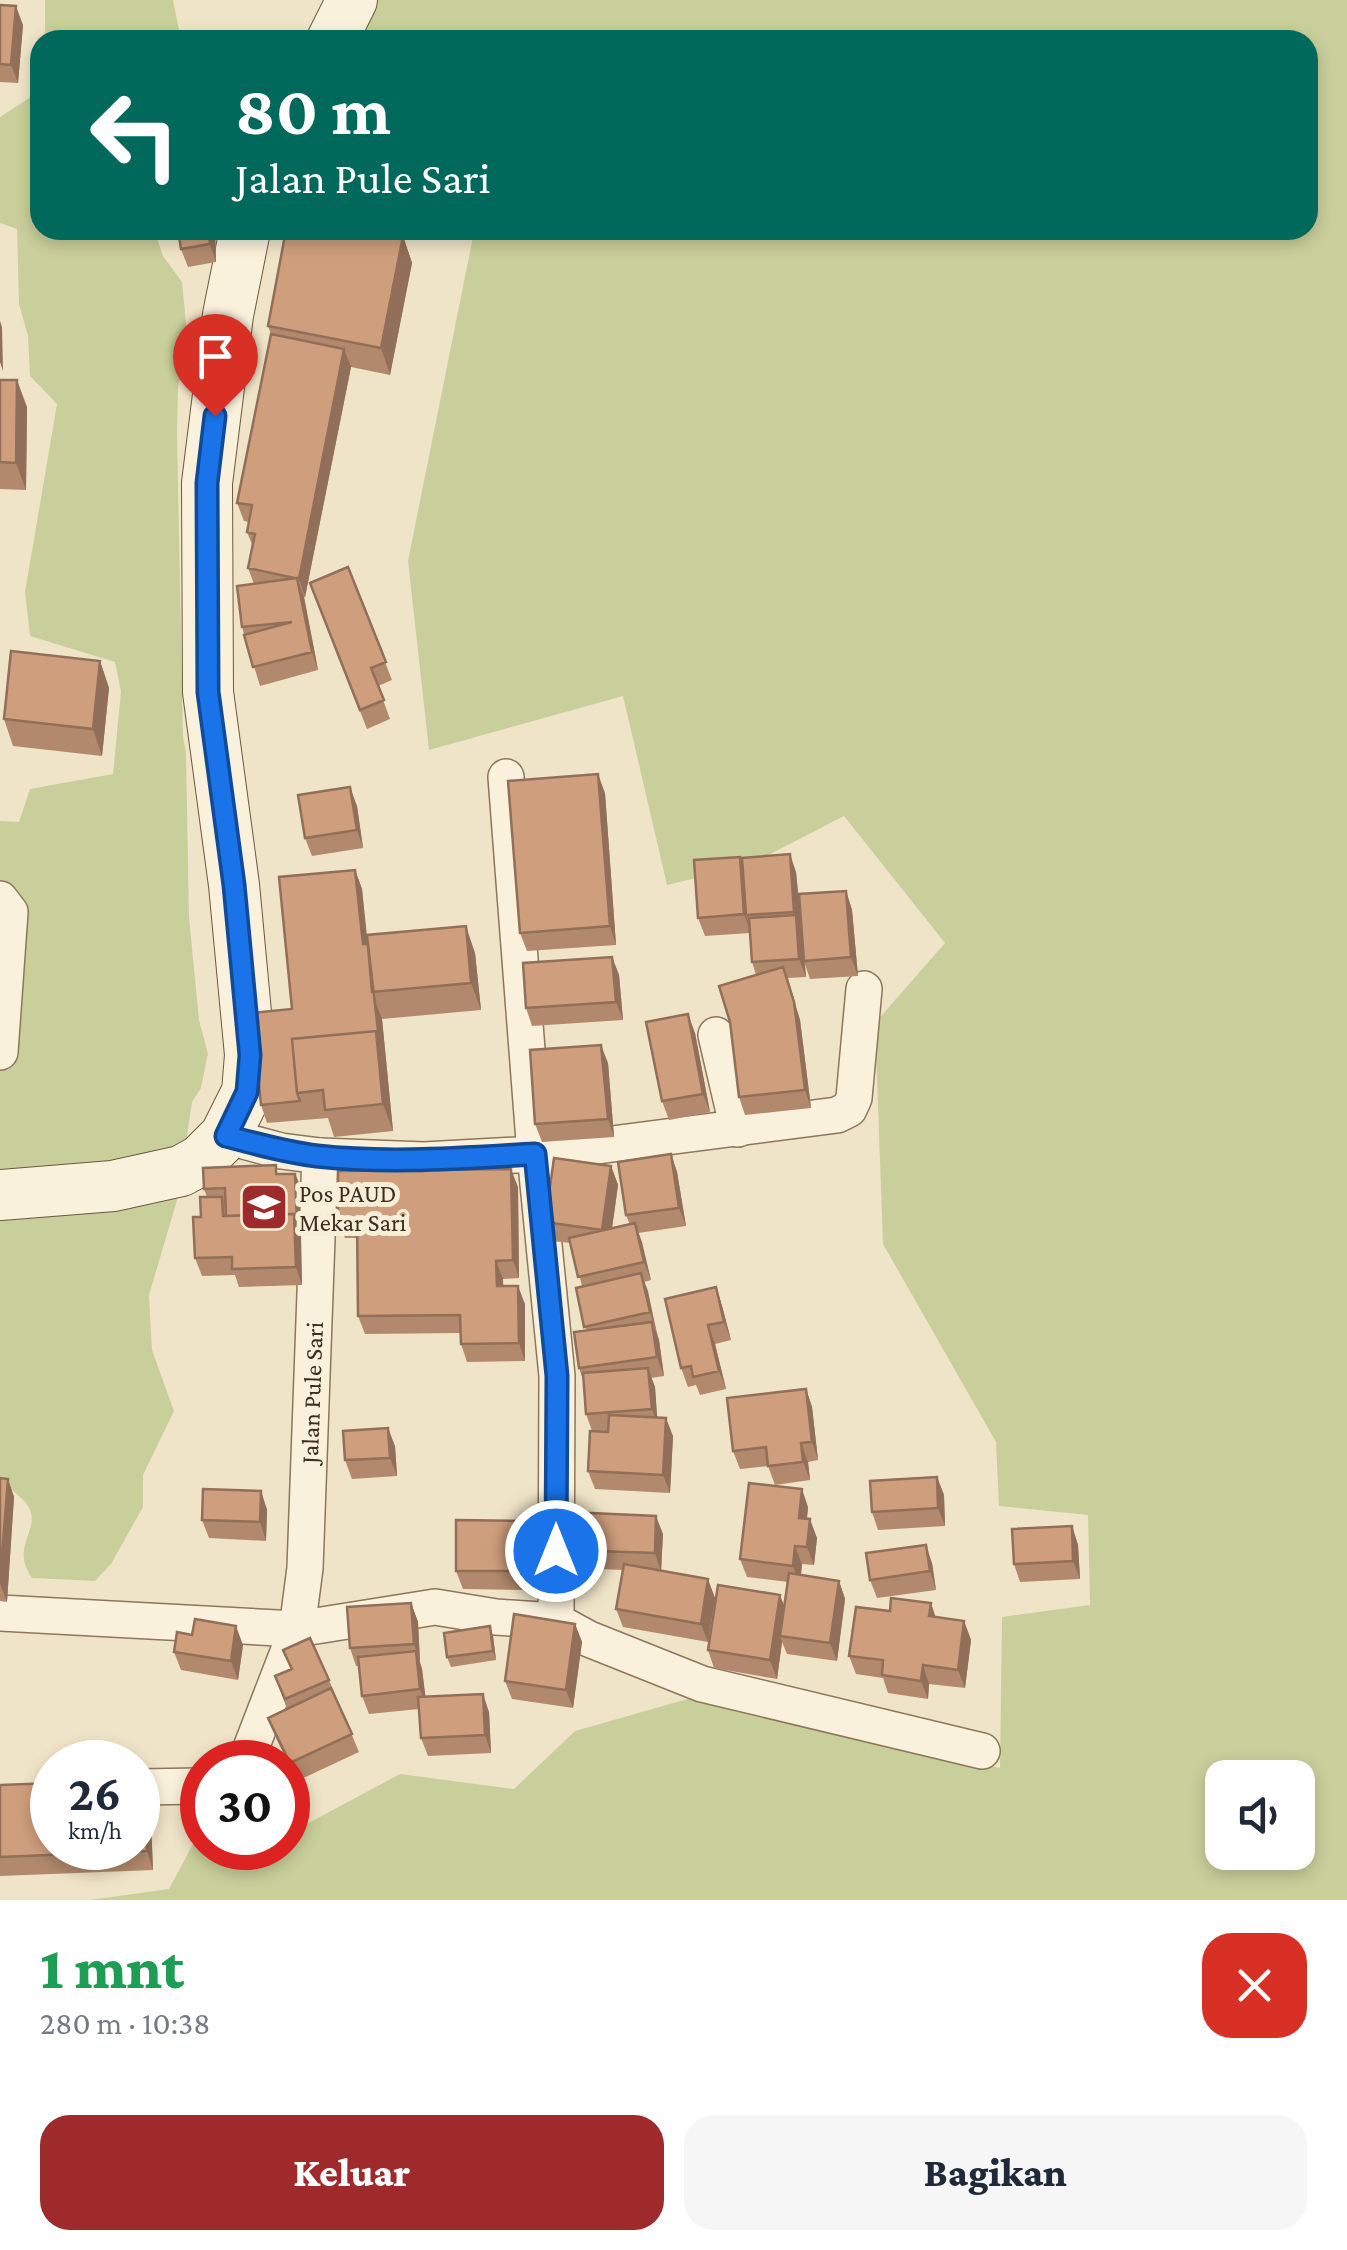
<!DOCTYPE html>
<html lang="id">
<meta charset="utf-8">
<style>
:root{--surface:#fff;--page:#f6f6f7;--text:#1f2937;--muted:#747a83;--accent:#9e2a2b}
body{margin:0;font-family:"Crimson Pro",serif;background:var(--page);color:var(--text);height:100vh;display:flex;flex-direction:column;font-size:38px;white-space:nowrap}
*{box-sizing:border-box;margin:0}
p{font-size:32px;color:var(--muted)}
.icon{flex:none;width:55px;height:55px;fill:none;stroke:currentColor;stroke-width:2;stroke-linecap:round;stroke-linejoin:round}
.map{position:relative;height:1900px;overflow:hidden}
.side{display:flex;flex-direction:column;background:var(--surface);flex:1}
.side>*{flex:none}
.banner{position:absolute;left:30px;top:30px;width:1288px;height:210px;border-radius:30px;box-shadow:0 5px 15px #0003;background:#00695c;color:#fff;overflow:hidden}
.controls{position:absolute;left:1205px;top:1760px;display:grid;gap:20px}
.controls a{display:grid;place-items:center;width:110px;height:110px;border-radius:20px;background:var(--surface);box-shadow:0 5px 15px #0003;font-size:50px}
.speed{position:absolute;left:30px;top:1740px;display:flex;gap:20px;font-size:50px;font-weight:700;text-align:center}
.speed>*{display:grid;place-content:center;width:130px;height:130px;border-radius:50%;background:var(--surface);box-shadow:0 5px 15px #0003;line-height:1}
.speed small{font-size:25px;font-weight:400}
.speed .limit{border:15px solid #d22;background:#fff;color:#111}
.pin{position:absolute;display:grid;place-items:center;width:85px;height:85px;color:#fff;margin:-102px -42px;border-radius:50% 50% 50% 0;rotate:-45deg;box-shadow:0 0 10px #0007}
.pin .icon{rotate:45deg}
.me{position:absolute;width:110px;margin:-55px;rotate:0deg;stroke-linejoin:round;filter:drop-shadow(0 0 8px #0008)}
.turn{display:flex;align-items:center;gap:35px;height:210px;padding:0 40px;font-size:45px}
.turn .icon{width:130px;height:130px;stroke-width:2.5}
.turn b{display:block;font-size:70px;line-height:85px}
.round{display:grid;place-items:center;flex:none;width:105px;height:105px;border-radius:30px;background:var(--page)}
.headline{display:flex;align-items:center;justify-content:space-between;height:170px;padding:0 40px}
h1{font-size:60px;font-weight:800;line-height:75px;color:#1e9e55}
.button{display:flex;gap:20px;margin-top:auto;padding:20px 40px}
.button a{flex:1;height:115px;border-radius:30px;background:var(--accent);color:#fff;font-size:40px;font-weight:800;line-height:115px;text-align:center}
.button a+a{background:var(--page);color:var(--text)}
.map>svg:first-child{display:block}
.green{fill:#c9cf9b;fill-rule:evenodd}
.lines{fill:none;stroke-linecap:round;stroke-linejoin:round}
.street-casing{stroke:#8d765c;stroke-width:38}
.secondary-casing{stroke:#6f573f;stroke-width:52}
.street{stroke:#faf1dc;stroke-width:35}
.secondary{stroke:#faf1dc;stroke-width:50}
.wall{fill:#b2896c}
.shaded-wall{fill:#916f58}
.building{fill:#cf9f7d;stroke:#916f58;stroke-width:2.5}
.route-casing{stroke:#114b97;stroke-width:25}
.route{stroke:#1a73e8;stroke-width:18}
.labels{text-anchor:middle;stroke-width:10;stroke-linejoin:round;paint-order:stroke}
.poi-label{font-size:25px;fill:#3d2e20;stroke:#f7eed8;text-anchor:start}
.street-label{font-size:25px;fill:#3d2e20;stroke:#f7eed8}
</style>
<div class="map">
<svg width="1347" height="1900" viewBox="0 0 1347 1900">
<rect width="100%" height="100%" fill="#f0e4c8"/>
<path class="green" d="M45,0H173L181,40H45Z
M336,0H1347V1900H90L169,1889L202,1827V1848H288V1816L303,1826L400,1774L514,1789L575,1731L691,1698L1000,1768L1002,1617L1090,1605L1088,1515L999,1506L996,1442L883,1244L875,1023L945,943L844,816L747,866L667,885L623,696L429,750L408,561L473,237L470,230H1308V40H363ZM1222,1778H1298V1852H1222Z
M40,91V230H154L163,256L182,282L187,334L178,388L177,433L183,737L186,753L189,917L199,1020L208,1054L201,1088L192,1102L178,1197L149,1295L152,1350L174,1411L143,1475V1507L111,1564L95,1581L32,1578C6,1542 52,1525 20,1497C13,1491 9,1486 0,1484V821L19,822L30,789L113,774L121,691L115,662L30,636L25,592L57,404L30,376L28,336L19,304L17,229L0,223V117Z"/>
<g class="lines">
<g class="street-casing">
<g id="street">
<path d="M506,777L535,1154L557,1376L556,1621L589,1639L702,1684L982,1751"/>
<path d="M0,899L10,912L0,1052"/>
<path d="M716,1035L738,1129"/>
<path d="M225,1136L281,1151L320,1156L424,1160L535,1154L837,1115L849,1109L854,1098L864,989"/>
<path d="M0,1613L297,1629L435,1607L496,1617L556,1621"/>
<path id="s1" d="M237,1762L249,1753L297,1629L305,1568L320,1156"/>
<path d="M138,1787L202,1786"/>
</g>
</g>
<g class="secondary-casing">
<path id="secondary" d="M332,40L352,0
M0,1195L113,1186L181,1171L201,1160L225,1136L247,1092L250,1055L234,885L208,692L207,483L228,315L245,230"/>
</g>
<use href="#street" class="street"/>
<use href="#secondary" class="secondary"/>
</g>
<path class="wall" d="M0,5L23,25L18,83L0,82Z
M215,230L216,262L188,267L181,249Z
M403,236L412,263L390,375L351,367L305,597H304L318,670L260,686L242,627L254,584L248,568L253,547L247,532L249,522L244,521L237,503L271,334L268,326Z
M0,380L27,407L26,490L0,489Z
M348,567L392,680L378,686L390,719L367,729L310,583Z
M100,661L109,688L102,756L13,746L4,719Z
M605,793L616,945L527,951L520,933Z
M357,806L363,848L312,856L305,838Z
M740,857L743,864L796,872L802,930L846,891L852,910L858,976L810,979L805,964L806,977L788,978L800,1020L811,1108L745,1115L739,1097L756,975L752,962L750,933L705,936L698,918Z
M355,870L362,889L368,944L475,953L481,1010L382,1019L393,1131L334,1137L328,1118L267,1123L261,1105L292,1009Z
M612,957L619,975L623,1020L532,1026L526,1008Z
M695,1033L710,1112L669,1120L662,1101Z
M608,1063L614,1137L542,1142L535,1124Z
M671,1154L677,1172L686,1226L638,1233L651,1280L644,1282L659,1340L664,1376L651,1378L655,1387L657,1418L673,1436L670,1493L595,1489L588,1471L592,1431L586,1414L583,1380L579,1368L586,1330L576,1288L582,1286L571,1243L552,1241L545,1222L611,1166L618,1185L612,1229L630,1225L626,1215Z
M279,1174H295L299,1183L302,1285L239,1287L235,1275L202,1276L195,1258L201,1217L207,1197L204,1189Z
M518,1187L519,1278L503,1279V1286L525,1304V1361L467,1362L461,1344V1333L365,1334L358,1316L357,1238H345L338,1220Z
M716,1287L722,1306L731,1340L715,1344L726,1389L700,1395L696,1385L688,1387L681,1368Z
M806,1389L812,1407L818,1460L808,1462L810,1480L775,1485L768,1466L740,1469L733,1451Z
M395,1446L397,1476L352,1479L345,1460Z
M937,1477L944,1495L945,1526L878,1530L872,1512Z
M0,1478L8,1479L14,1497L7,1602L0,1601Z
M261,1491L267,1510L266,1541L209,1538L202,1520Z
M808,1507L807,1519L817,1538L814,1565L802,1564L801,1575L839,1581L845,1599L837,1661L787,1654L782,1642L777,1679L714,1668L708,1650L784,1606L788,1582L747,1577L740,1559Z
M1072,1526L1078,1545L1080,1579L1020,1582L1014,1564Z
M663,1534L661,1571L715,1598L708,1642L623,1627L616,1609L623,1570L575,1568L568,1550Z
M531,1540V1590L463,1589L456,1571Z
M932,1563L936,1590L877,1598L870,1580Z
M411,1603L418,1622L420,1662L422,1669L425,1697L489,1712L491,1753L428,1756L421,1738L419,1709L369,1714L362,1696L359,1666H356L350,1648Z
M936,1617L964,1621L971,1640L965,1688L929,1684L928,1699L888,1693L883,1678L856,1674L849,1656Z
M575,1624L582,1642L573,1708L512,1699L505,1681Z
M493,1636L496,1660L451,1667L447,1657Z
M243,1645L238,1680L181,1670L174,1652Z
M283,1650L329,1680L359,1752L297,1781L275,1736L268,1718L287,1709L275,1676L291,1670Z
M0,1785L150,1798L153,1870L0,1876Z"/>
<path class="shaded-wall" d="M16,6L23,25L18,83L11,65Z
M209,230H215L216,262L210,244Z
M403,236L412,263L390,375L381,348Z
M0,321L2,327L3,371L0,362Z
M344,349L351,367L305,597L299,579Z
M17,380L27,407L26,490L16,463Z
M297,578L304,597L318,670L312,652Z
M100,661L109,688L102,756L93,729Z
M598,774L605,793L616,945L610,926Z
M350,787L357,806L363,848L357,830Z
M790,854L796,872L806,977L799,959Z
M740,857L747,876L746,915L751,933L744,914Z
M355,870L362,889L369,963L363,944Z
M846,891L852,910L858,976L851,957Z
M466,926L475,953L481,1010L471,983Z
M612,957L619,975L623,1020L616,1002Z
M783,967L800,1020L811,1108L805,1090Z
M375,1001L382,1019L393,1131L383,1104L376,1031Z
M688,1014L695,1033L710,1112L703,1094Z
M601,1045L608,1063L614,1137L608,1119Z
M671,1154L677,1172L686,1226L679,1208Z
M611,1166L618,1185L609,1249L602,1230Z
M511,1169L518,1187L519,1278L513,1260Z
M295,1174L299,1183L301,1232L297,1223Z
M294,1214L301,1232L302,1285L296,1267Z
M635,1223L642,1242L651,1280L644,1262Z
M496,1261L503,1279L504,1304L497,1286Z
M641,1273L648,1291L656,1330L650,1312Z
M518,1286L525,1304V1361L519,1343Z
M716,1287L722,1306L731,1340L724,1322Z
M652,1322L659,1340L664,1376L657,1357Z
M708,1325L715,1344L726,1389L719,1371Z
M648,1368L655,1387L658,1428L652,1409Z
M806,1389L812,1407L818,1460L812,1442Z
M666,1418L673,1436L670,1493L663,1475Z
M388,1428L395,1446L397,1476L390,1458Z
M801,1443L808,1462L810,1480L803,1462Z
M937,1477L944,1495L945,1526L938,1508Z
M8,1479L14,1497L7,1602L0,1584Z
M802,1489L808,1507L805,1536L799,1518Z
M261,1491L267,1510L266,1541L260,1522Z
M656,1516L663,1534L661,1572L655,1553Z
M810,1519L817,1538L814,1565L807,1547Z
M525,1521L531,1540V1590L524,1571Z
M1072,1526L1078,1545L1080,1579L1073,1561Z
M926,1545L932,1563L936,1590L930,1571Z
M795,1546L802,1564L800,1584L793,1566Z
M708,1579L715,1598L708,1642L701,1624Z
M839,1581L845,1599L837,1661L830,1643Z
M780,1595L787,1613L780,1636L782,1642L777,1679L770,1660Z
M411,1603L418,1622L420,1662L414,1644Z
M931,1603L937,1621L929,1616Z
M964,1621L971,1640L965,1688L958,1670Z
M575,1624L582,1642L573,1708L566,1690Z
M236,1626L243,1645L238,1680L231,1661Z
M490,1626L493,1636L496,1660L493,1651Z
M416,1651L422,1669L427,1708L420,1689Z
M923,1665L929,1684L928,1699L921,1681Z
M483,1694L489,1712L491,1753L485,1735Z
M143,1779L150,1798L153,1870L147,1851Z"/>
<path class="building" d="M0,5L16,6L11,65L0,64Z
M178,230H209L210,244L181,249Z
M286,230H372L403,236L381,348L268,326Z
M271,334L344,349L299,579L248,568L255,534L247,532L252,505L237,503Z
M0,380H17L16,463L0,462Z
M348,567L386,662L371,668L384,700L360,710L310,583Z
M297,578L312,652L253,667L244,635L292,622L242,627L237,586Z
M11,651L100,661L93,729L4,719Z
M598,774L610,926L520,933L508,781Z
M350,787L357,830L305,838L298,795Z
M790,854L794,912L746,915L742,858Z
M740,857L744,914L698,918L694,860Z
M355,870L363,944H368L379,1039L376,1031L292,1039L297,1093L300,1101L261,1105L252,1013L292,1009L279,877Z
M846,891L851,957L804,961L799,894Z
M796,915L799,959L752,962L749,918Z
M466,926L471,983L372,992L367,935Z
M612,957L616,1002L526,1008L523,963Z
M783,967L794,1002L805,1090L739,1097L730,1022L719,986Z
M688,1014L703,1094L662,1101L646,1022Z
M376,1031L383,1104L325,1110L323,1090L297,1093L292,1039Z
M601,1045L608,1119L535,1124L530,1050Z
M671,1154L679,1208L626,1215L618,1162Z
M554,1158L611,1166L602,1230L545,1222Z
M276,1165V1174H295L297,1223L294,1214L226,1216L225,1188L204,1189L203,1168Z
M511,1169L513,1260L496,1261L497,1286H518L519,1343L461,1344L460,1315L358,1316L357,1219L338,1220V1171Z
M200,1197H222L223,1216L294,1214L296,1267L232,1269V1257L195,1258L193,1217H201Z
M635,1223L644,1262L578,1277L569,1238Z
M641,1273L650,1312L584,1327L576,1288Z
M716,1287L724,1322L708,1325L719,1371L693,1377L691,1366L681,1368L665,1299Z
M652,1322L657,1357L579,1368L574,1332Z
M648,1368L652,1409L586,1414L583,1373Z
M806,1389L812,1442L801,1443L803,1462L768,1466L766,1447L733,1451L727,1398Z
M609,1415L666,1418L663,1475L588,1471L590,1431L608,1432Z
M388,1428L390,1458L345,1460L343,1431Z
M937,1477L938,1508L872,1512L870,1481Z
M0,1478L8,1479L0,1581Z
M749,1483L802,1489L799,1518L810,1519L807,1547L795,1546L793,1566L740,1559Z
M203,1489L261,1491L260,1522L202,1520Z
M569,1512L656,1516L655,1553L568,1550Z
M456,1520L525,1521L524,1571H456Z
M1072,1526L1073,1561L1014,1564L1012,1529Z
M926,1545L930,1571L870,1580L866,1553Z
M624,1564L708,1579L701,1624L616,1609Z
M789,1573L839,1581L830,1643L780,1636Z
M718,1585L780,1595L770,1660L708,1650Z
M891,1598L931,1603L929,1616L964,1621L958,1670L923,1665L921,1681L882,1675L883,1660L849,1656L856,1607L890,1611Z
M411,1603L414,1644L350,1648L347,1607Z
M514,1614L575,1624L566,1690L505,1681Z
M195,1619L236,1626L231,1661L174,1652L177,1632L192,1635Z
M490,1626L493,1651L447,1657L444,1633Z
M310,1638L329,1680L285,1699L275,1676L292,1669L283,1650Z
M416,1651L420,1689L362,1696L358,1657Z
M331,1688L352,1734L290,1763L268,1718Z
M483,1694L485,1735L421,1738L418,1697Z
M138,1779H143L147,1851L0,1857V1785L52,1783V1848H138Z"/>
<g class="lines">
<g class="route-casing">
<path id="route" d="M215,416L207,483L208,692L234,885L250,1055L247,1092L226,1136C256,1144 286,1152 317,1156C389,1164 463,1158 535,1154L557,1376L556,1551"/>
</g>
<use href="#route" class="route"/>
</g>
<defs>
<g id="school-square" transform="scale(2.5)"><rect x="-9" y="-9" width="18" height="18" rx="4" fill="#9e2a2b" stroke="#f7eed8"/><path d="M0-5L7-2L0 1L-7-2ZM-4 1L0 2.5L4 1V4Q0 6-4 4Z" fill="#fff"/></g>
</defs>
<g fill-rule="evenodd">
<use href="#school-square" x="264" y="1207"/>
</g>
<g class="labels">
<g class="poi-label">
<text x="299" y="1202">Pos PAUD<tspan x="299" dy="29">Mekar Sari</tspan></text>
</g>
<g class="street-label">
<text dy="9" stroke="none"><textPath href="#s1" startOffset="385">Jalan Pule Sari</textPath></text>
</g>
</g>
</svg>
<div class="controls">
<a><svg class="icon" aria-label="sound" viewBox="0 0 24 24"><path d="M4 9h4l5-4v14l-5-4H4zM17 9q2 3 0 6"/></svg></a>
</div>
<div class="speed"><div>26<small>km/h</small></div><div class="limit">30</div></div>
<div class="pin" style="left:215px;top:416px;background:#d93025"><svg class="icon" aria-label="arrive" viewBox="0 0 24 24"><path d="M6 21V4h12l-3 4 3 4H6"/></svg></div>
<svg class="me" style="left:556px;top:1551px" viewBox="-20 -20 40 40"><circle r="17" fill="#1a73e8" stroke="#fff" stroke-width="3"/><path d="M0-11L8 9 0 5-8 9z" fill="#fff"/></svg>
<div class="banner">
<div class="turn"><svg class="icon" aria-label="left" viewBox="0 0 24 24"><path d="M17 20v-9H6M10 6l-5 5 5 5"/></svg><div><b>80 m</b>Jalan Pule Sari</div></div>
</div>
</div>
<section class="side">
<div class="headline"><div><h1>1 mnt</h1><p>280 m · 10:38</p></div><a class="round" style="background:#d93025;color:#fff"><svg class="icon" aria-label="close" viewBox="0 0 24 24"><path d="M6 6l12 12M18 6L6 18"/></svg></a></div>
<div class="button"><a>Keluar</a><a>Bagikan</a></div>
</section>
